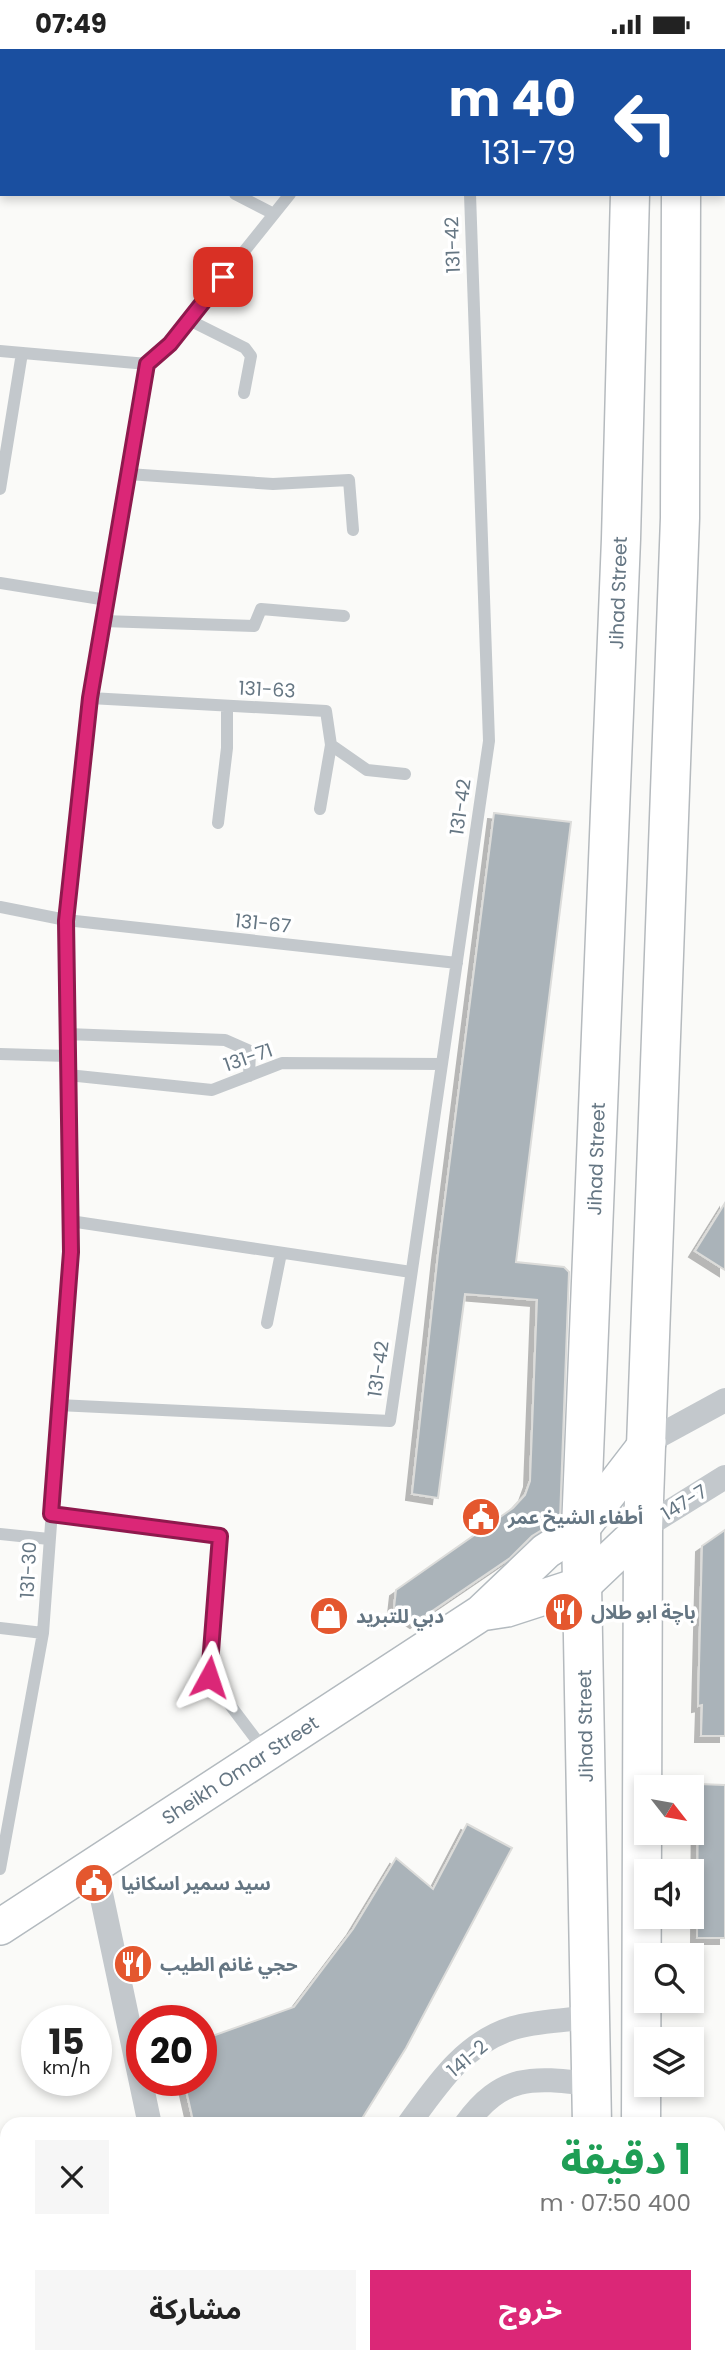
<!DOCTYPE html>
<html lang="ar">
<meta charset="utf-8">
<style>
:root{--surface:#fff;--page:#f6f6f6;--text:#222;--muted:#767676;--accent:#db2777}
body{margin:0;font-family:Poppins,"Noto Sans Arabic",sans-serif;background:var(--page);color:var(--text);direction:rtl;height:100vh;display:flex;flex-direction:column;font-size:26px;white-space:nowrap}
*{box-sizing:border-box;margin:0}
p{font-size:23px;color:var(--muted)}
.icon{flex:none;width:38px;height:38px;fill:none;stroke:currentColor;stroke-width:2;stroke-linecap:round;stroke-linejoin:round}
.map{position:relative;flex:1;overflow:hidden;direction:ltr}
.sheet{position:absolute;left:0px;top:2068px;width:726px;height:247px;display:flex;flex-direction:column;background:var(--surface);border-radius:21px 21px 0 0;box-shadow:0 4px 10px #0003;direction:rtl}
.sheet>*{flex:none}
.hud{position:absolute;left:0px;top:0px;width:726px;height:147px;box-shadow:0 4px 10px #0003;direction:rtl;background:#1a4fa0;color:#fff;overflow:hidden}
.needle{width:46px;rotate:121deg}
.tools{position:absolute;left:634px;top:1726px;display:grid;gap:14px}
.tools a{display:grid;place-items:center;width:70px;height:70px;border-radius:0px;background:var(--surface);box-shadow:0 4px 10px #0003;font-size:35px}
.speed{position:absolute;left:21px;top:1956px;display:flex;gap:14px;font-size:35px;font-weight:700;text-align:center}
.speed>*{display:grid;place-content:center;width:91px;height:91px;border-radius:50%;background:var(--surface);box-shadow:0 4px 10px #0003;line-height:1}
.speed small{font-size:18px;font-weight:400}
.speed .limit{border:10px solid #d22;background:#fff;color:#111}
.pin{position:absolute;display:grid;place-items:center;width:60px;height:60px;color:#fff;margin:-30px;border-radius:14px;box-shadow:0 4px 10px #0006}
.me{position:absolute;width:77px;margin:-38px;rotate:5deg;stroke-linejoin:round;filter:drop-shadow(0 0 5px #0008)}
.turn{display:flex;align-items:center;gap:24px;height:147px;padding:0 35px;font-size:32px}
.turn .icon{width:91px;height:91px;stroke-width:2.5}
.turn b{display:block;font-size:49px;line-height:60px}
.round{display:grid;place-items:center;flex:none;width:74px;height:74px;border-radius:0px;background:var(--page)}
.overview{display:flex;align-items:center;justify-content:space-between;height:119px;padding:0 35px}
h1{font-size:42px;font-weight:700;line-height:52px;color:#1e9e55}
.primary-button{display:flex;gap:14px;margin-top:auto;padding:14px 35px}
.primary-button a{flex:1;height:80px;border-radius:0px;background:var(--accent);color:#fff;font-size:28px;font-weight:700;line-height:80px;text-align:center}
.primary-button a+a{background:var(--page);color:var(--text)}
.status{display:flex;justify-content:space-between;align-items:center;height:49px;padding:0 35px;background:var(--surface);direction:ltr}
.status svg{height:19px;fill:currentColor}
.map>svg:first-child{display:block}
.building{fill:#aab3b9;stroke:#dcdcda;stroke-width:2;filter:url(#shadow)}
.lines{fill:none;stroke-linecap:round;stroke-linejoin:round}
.secondary-casing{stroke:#b3babf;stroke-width:38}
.primary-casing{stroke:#b5babe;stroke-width:41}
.lane{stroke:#c3c8cc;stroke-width:12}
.street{stroke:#c3c8cc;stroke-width:24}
.secondary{stroke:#fff;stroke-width:35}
.primary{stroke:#fff;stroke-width:38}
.route-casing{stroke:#8e194d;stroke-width:18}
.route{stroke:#db2777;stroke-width:12}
.labels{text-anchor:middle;stroke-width:7;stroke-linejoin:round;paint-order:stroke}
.street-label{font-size:19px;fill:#657683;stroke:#fff}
.poi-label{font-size:19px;font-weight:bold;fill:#657683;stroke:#fff;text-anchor:start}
</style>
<div class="status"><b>07:49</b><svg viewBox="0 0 49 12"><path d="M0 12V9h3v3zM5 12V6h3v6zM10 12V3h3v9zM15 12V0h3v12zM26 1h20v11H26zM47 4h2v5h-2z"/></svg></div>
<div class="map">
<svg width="725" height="2315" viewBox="0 0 725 2315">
<defs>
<filter id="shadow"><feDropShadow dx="-6" dy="6" stdDeviation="0" flood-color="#0004"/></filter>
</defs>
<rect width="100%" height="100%" fill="#fafaf8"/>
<path class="building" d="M494,764L571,773L516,1213L564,1218L569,1223L560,1470L532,1487L510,1509L416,1573L394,1559L396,1541L513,1459L525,1446L530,1432L537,1251L465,1245L438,1449L412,1445L438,1205Z
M725,1154V1221L695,1202Z
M725,1481V1687H701L702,1656L698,1657L702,1497Z
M698,1735L725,1736V1889H697Z
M467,1775L512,1799L406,1999L358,2076H194L184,2032H201V1991L294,1958L353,1880L396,1809L433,1840Z"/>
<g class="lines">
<g class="secondary-casing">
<path id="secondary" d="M61,2L66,0
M0,25L2,24
M481,1564L507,1560L584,1535L643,1479
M0,1878L481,1564L546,1502L581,1480L648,1393"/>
</g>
<g class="primary-casing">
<path id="primary" d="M634,2V0
M682,2V0
M592,2076L581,1480L621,490L630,145
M641,2076L643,1479L680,469L681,145
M603,2308V2315
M653,2308V2315"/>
</g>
<path class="lane" d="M418,0V2
M538,0V2
M338,2L339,0
M235,145L274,165
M189,271L245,299L251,307L244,344
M0,302L147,315
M128,425L273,435L349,431L353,481
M0,440L22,304
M0,534L107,551
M103,572L254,577L261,560L344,567
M90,649L326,662L331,696L367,721L405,725
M320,760L331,696
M218,774L227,699V657
M0,858L66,871L457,914
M67,985L225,991L250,1002L249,1027
M0,1005L68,1007
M68,1026L212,1041L282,1014L442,1015
M70,1172L411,1223
M267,1274L281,1204
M58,1356L390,1372L489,692L470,145
M51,1465L220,1487L209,1628L264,1701
M0,1485L49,1490
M0,1579L43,1584
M0,1820L43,1584L71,1203L66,871L90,649L147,315L170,295L290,145"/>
<path class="street" d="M648,1393L725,1351
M643,1479L725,1428
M95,1816L150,2076
M408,2076C437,2036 464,1994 513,1979C536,1972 564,1972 588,1968
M465,2076C502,2025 532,2028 590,2035
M217,2315L223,2308
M281,2315L287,2308"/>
<use href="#secondary" class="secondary"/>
<use href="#primary" class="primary"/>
</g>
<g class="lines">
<g class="route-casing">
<path id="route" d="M209,1628L220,1487L51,1465L71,1203L66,872L90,649L147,315L170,295L223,228"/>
</g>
<use href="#route" class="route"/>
</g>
<defs>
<g id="civic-disc" transform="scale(2.0125)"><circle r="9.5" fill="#e4572e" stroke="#fff"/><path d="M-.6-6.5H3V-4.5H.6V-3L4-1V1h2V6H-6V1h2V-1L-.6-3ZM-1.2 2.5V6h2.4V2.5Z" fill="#fff"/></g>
<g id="restaurant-disc" transform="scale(2.0125)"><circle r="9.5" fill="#e4572e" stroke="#fff"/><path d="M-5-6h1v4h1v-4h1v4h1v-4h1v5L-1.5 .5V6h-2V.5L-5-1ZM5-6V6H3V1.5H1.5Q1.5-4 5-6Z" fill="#fff"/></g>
<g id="shop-disc" transform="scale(2.0125)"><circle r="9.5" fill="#e4572e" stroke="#fff"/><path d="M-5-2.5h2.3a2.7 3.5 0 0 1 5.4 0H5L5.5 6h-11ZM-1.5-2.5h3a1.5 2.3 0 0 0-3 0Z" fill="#fff"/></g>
</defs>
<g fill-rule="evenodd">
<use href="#civic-disc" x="481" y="1468"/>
<use href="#restaurant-disc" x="564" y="1563"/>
<use href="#shop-disc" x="329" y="1567"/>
<use href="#civic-disc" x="94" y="1834"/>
<use href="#restaurant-disc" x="133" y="1915"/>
</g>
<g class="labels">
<g class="street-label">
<text transform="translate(452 196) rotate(-92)" y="7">131-42</text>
<text transform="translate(618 544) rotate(-88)" y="7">Jihad Street</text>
<text transform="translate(267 640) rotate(3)" y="7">131-63</text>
<text transform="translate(460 758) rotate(-82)" y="7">131-42</text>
<text transform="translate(263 874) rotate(6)" y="7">131-67</text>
<text transform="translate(248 1008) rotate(-19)" y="7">131-71</text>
<text transform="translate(596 1110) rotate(-88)" y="7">Jihad Street</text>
<text transform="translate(378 1320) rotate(-82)" y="7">131-42</text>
<text transform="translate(684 1453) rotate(-32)" y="7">147-7</text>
<text transform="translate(28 1521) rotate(-87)" y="7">131-30</text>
<text transform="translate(585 1677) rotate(-91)" y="7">Jihad Street</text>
<text transform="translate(240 1721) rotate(-33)" y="7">Sheikh Omar Street</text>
<text transform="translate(467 2009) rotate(-40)" y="7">141-2</text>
</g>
<g class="poi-label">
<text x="508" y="1475">أطفاء الشيخ عمر</text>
<text x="591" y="1570">باچة ابو طلال</text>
<text x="356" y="1574">دبي للتبريد</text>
<text x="121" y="1841">سيد سمير اسكانيا</text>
<text x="160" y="1922">حجي غانم الطيب</text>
</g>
</g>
</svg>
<div class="tools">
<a><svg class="needle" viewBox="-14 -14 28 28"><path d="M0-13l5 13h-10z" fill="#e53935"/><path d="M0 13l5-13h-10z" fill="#767676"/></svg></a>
<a><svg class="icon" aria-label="sound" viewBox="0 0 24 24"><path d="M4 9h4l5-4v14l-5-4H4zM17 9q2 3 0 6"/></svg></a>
<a><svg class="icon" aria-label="search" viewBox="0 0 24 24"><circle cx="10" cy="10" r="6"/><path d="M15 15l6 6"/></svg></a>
<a><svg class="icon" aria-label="layers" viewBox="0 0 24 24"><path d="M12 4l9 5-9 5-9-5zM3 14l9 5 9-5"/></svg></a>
</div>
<div class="speed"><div>15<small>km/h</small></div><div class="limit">20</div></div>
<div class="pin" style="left:223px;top:228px;background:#d93025"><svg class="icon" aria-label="arrive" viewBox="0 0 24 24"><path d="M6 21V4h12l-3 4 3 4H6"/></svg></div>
<svg class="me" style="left:209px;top:1628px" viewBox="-20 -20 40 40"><path d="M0-17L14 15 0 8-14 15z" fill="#db2777" stroke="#fff" stroke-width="4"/></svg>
<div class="hud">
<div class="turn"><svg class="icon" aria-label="left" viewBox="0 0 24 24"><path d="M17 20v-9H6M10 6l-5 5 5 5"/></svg><div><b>40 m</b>131-79</div></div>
</div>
<section class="sheet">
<div class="overview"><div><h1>1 دقيقة</h1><p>400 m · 07:50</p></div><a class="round"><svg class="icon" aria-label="close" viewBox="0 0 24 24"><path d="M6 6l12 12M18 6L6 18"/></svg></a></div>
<div class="primary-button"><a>خروج</a><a>مشاركة</a></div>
</section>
</div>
